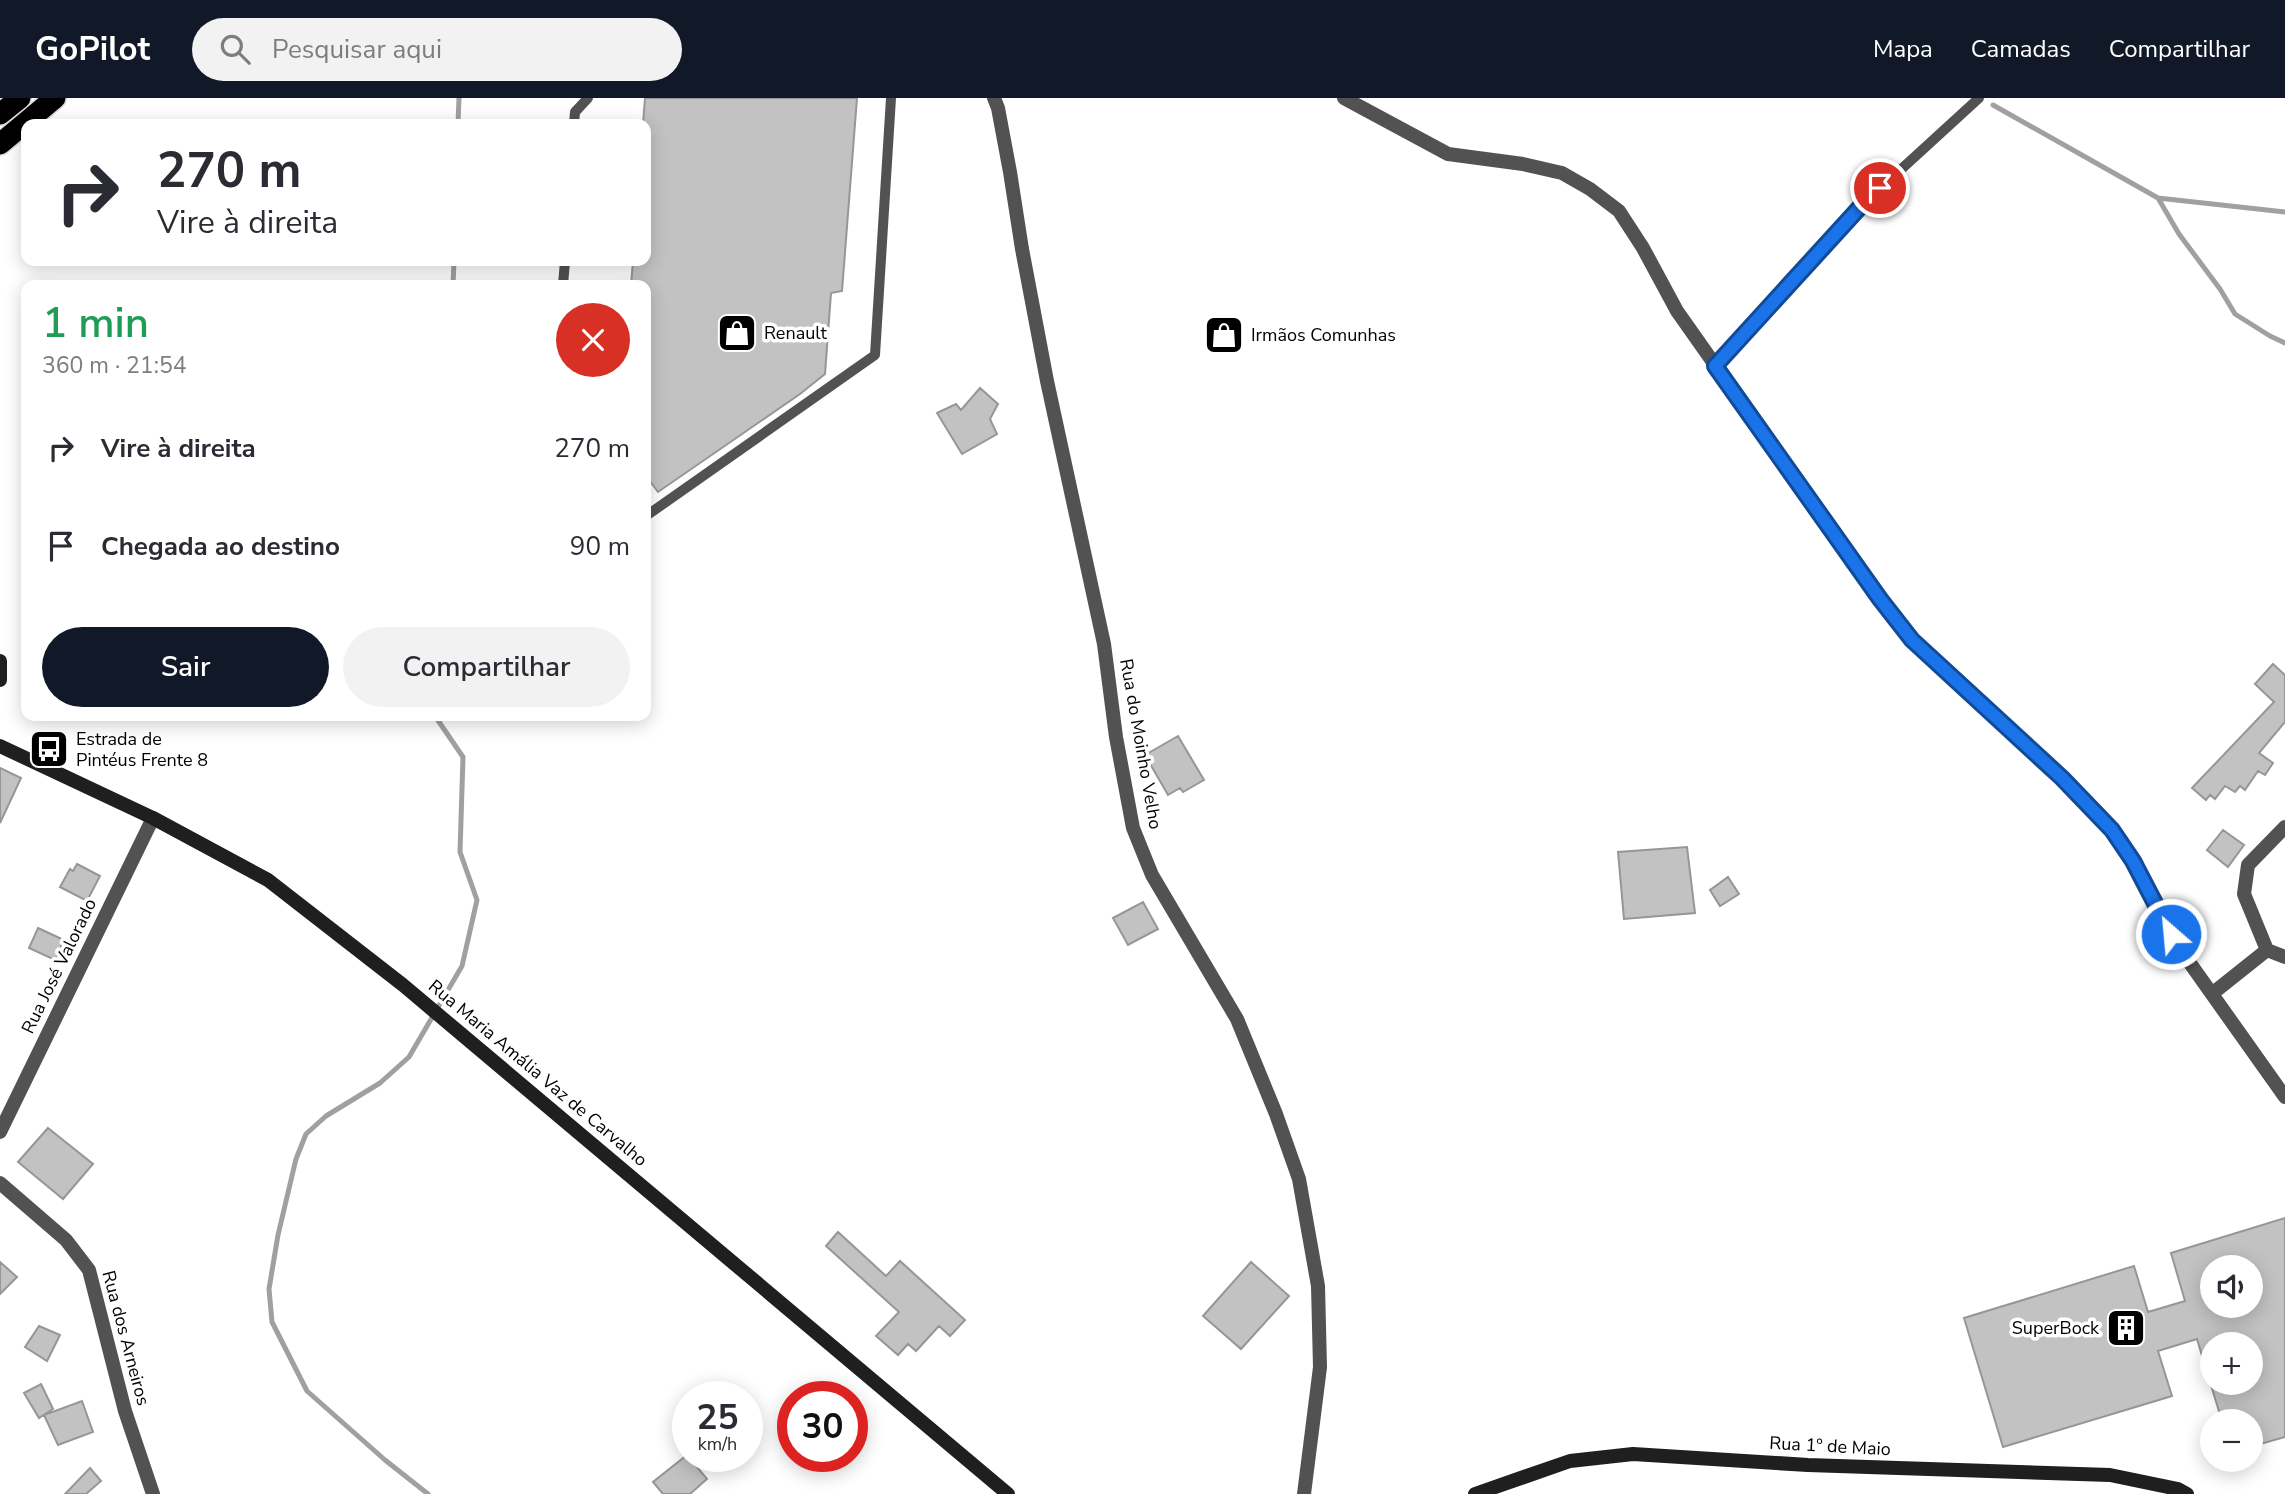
<!DOCTYPE html>
<html lang="pt">
<meta charset="utf-8">
<style>
:root{--surface:#fff;--page:#f2f2f3;--text:#2b2b33;--muted:#7c7c81;--accent:#111827}
body{margin:0;font-family:"Nunito Sans",sans-serif;background:var(--page);color:var(--text);height:100vh;display:flex;flex-direction:column;font-size:26px;white-space:nowrap}
*{box-sizing:border-box;margin:0}
p{font-size:23px;color:var(--muted)}
.icon{flex:none;width:38px;height:38px;fill:none;stroke:currentColor;stroke-width:2;stroke-linecap:round;stroke-linejoin:round}
.map{position:relative;flex:1;overflow:hidden}
.side{position:absolute;left:21px;top:182px;width:630px;height:441px;display:flex;flex-direction:column;background:var(--surface);border-radius:14px;box-shadow:0 4px 18px #0003}
.side>*{flex:none}
.banner{position:absolute;left:21px;top:21px;width:630px;height:147px;border-radius:14px;box-shadow:0 4px 18px #0003;background:#fff;color:var(--text);overflow:hidden}
.fabs{position:absolute;left:2200px;top:1157px;display:grid;gap:14px}
.fabs a{display:grid;place-items:center;width:63px;height:63px;border-radius:50%;background:var(--surface);box-shadow:0 4px 18px #0003;font-size:35px}
.speed{position:absolute;left:672px;top:1283px;display:flex;gap:14px;font-size:35px;font-weight:700;text-align:center}
.speed>*{display:grid;place-content:center;width:91px;height:91px;border-radius:50%;background:var(--surface);box-shadow:0 4px 18px #0003;line-height:1}
.speed small{font-size:18px;font-weight:400}
.speed .limit{border:10px solid #d22;background:#fff;color:#111}
.pin{position:absolute;display:grid;place-items:center;width:60px;height:60px;color:#fff;margin:-30px;border:4px solid #fff;border-radius:50%;box-shadow:0 2px 7px #0007}
.me{position:absolute;width:77px;margin:-38px;rotate:333deg;stroke-linejoin:round;filter:drop-shadow(0 0 5px #0008)}
.turn{display:flex;align-items:center;gap:24px;height:147px;padding:0 21px;font-size:32px}
.turn .icon{width:91px;height:91px;stroke-width:2.5}
.turn b{display:block;font-size:49px;line-height:60px}
.round{display:grid;place-items:center;flex:none;width:74px;height:74px;border-radius:37px;background:var(--page)}
.head{display:flex;align-items:center;justify-content:space-between;height:119px;padding:0 21px}
h1{font-size:42px;font-weight:600;line-height:52px;color:#1e9e55}
.cta{display:flex;gap:14px;margin-top:auto;padding:14px 21px}
.cta a{flex:1;height:80px;border-radius:42px;background:var(--accent);color:#fff;font-size:28px;font-weight:600;line-height:80px;text-align:center}
.cta a+a{background:var(--page);color:var(--text)}
ul{padding:0;list-style:none}
li{display:flex;align-items:center;gap:21px;height:98px;padding:0 21px}
li div{flex:1}
li b{display:block;font-size:26px}
li em{font-style:normal}
header{display:flex;align-items:center;gap:42px;box-sizing:border-box;height:98px;padding:0 35px;background:var(--accent);color:#fff}
header strong{font-size:33px}
nav{display:flex;gap:38px;margin-inline-start:auto;font-size:24px}
.search{width:490px;height:63px;background:var(--page);display:flex;align-items:center;gap:18px;box-sizing:border-box;padding:0 24px;border-radius:38px;color:var(--muted);font-size:26px}
.map>svg:first-child{display:block}
.lines{fill:none;stroke-linecap:round;stroke-linejoin:round}
.stream{stroke:#a0a0a0;stroke-width:5}
.building{fill:#c2c2c2;stroke:#969696;stroke-width:2;fill-rule:evenodd}
.highway-casing{stroke:#dbdbdb;stroke-width:24}
.lane{stroke:#525252;stroke-width:10}
.street{stroke:#525252;stroke-width:14}
.secondary{stroke:#1f1f1f;stroke-width:14}
.highway{stroke:#000;stroke-width:21}
.route-casing{stroke:#114b97;stroke-width:18}
.route{stroke:#1a73e8;stroke-width:12}
.labels{text-anchor:middle;stroke-width:7;stroke-linejoin:round;paint-order:stroke}
.poi-label{font-size:18px;fill:#000;stroke:#fff;text-anchor:start}
.street-label{font-size:18px;fill:#000;stroke:#fff}
</style>
<header>
<strong>GoPilot</strong>
<div class="search"><svg class="icon" aria-label="search" viewBox="0 0 24 24"><circle cx="10" cy="10" r="6"/><path d="M15 15l6 6"/></svg>Pesquisar aqui</div>
<nav><a>Mapa</a><a>Camadas</a><a>Compartilhar</a></nav>
</header>
<div class="map">
<svg width="2285" height="1396" viewBox="0 0 2285 1396">
<rect width="100%" height="100%" fill="#fff"/>
<g class="lines">
<path class="stream" d="M1993,7L2158,100L2285,114
M458,26L459,0
M2158,100L2179,136L2220,191L2235,216L2270,238L2285,245
M453,187L454,163
M428,1396L385,1362L307,1293L272,1224L269,1191L278,1137L296,1061L306,1036L326,1018L380,985L409,959L462,868L477,802L460,754L463,659L435,618"/>
</g>
<path class="building" d="M645,0H857L842,193L831,195L825,276L800,296L658,394L646,378V187H631L633,163H646V26H643Z
M980,290L998,306L990,321L997,336L962,356L937,315L956,306L961,312Z
M2273,566L2285,577V624L2259,655L2273,665L2265,677L2258,673L2245,692L2240,688L2235,694L2225,688L2215,701L2210,697L2206,702L2192,690L2274,604L2255,586Z
M1178,638L1204,682L1183,694L1180,690L1168,697L1145,657Z
M0,670L21,680L0,725Z
M2223,732L2244,747L2228,769L2207,752Z
M1687,749L1695,815L1624,821L1618,754Z
M77,766L100,778L87,803L60,789L70,771L73,773Z
M1728,779L1739,796L1720,808L1710,792Z
M1143,804L1158,831L1128,847L1113,820Z
M38,830L64,842L55,862L29,850Z
M48,1030L93,1066L63,1101L18,1064Z
M2285,1120V1339L2250,1349V1323H2222L2210,1284H2250V1246H2212V1277L2208,1278L2197,1241L2158,1253L2172,1298L2003,1349L1964,1220L2134,1168L2148,1214L2185,1203L2171,1155ZM2212,1169H2250V1208H2212Z
M838,1134L886,1178L900,1163L965,1222L950,1238L939,1228L916,1253L908,1246L898,1257L876,1238L899,1214L826,1148Z
M0,1164L17,1179L0,1196Z
M1251,1164L1289,1198L1241,1251L1203,1218Z
M39,1228L60,1237L47,1263L25,1249Z
M41,1286L53,1311L39,1320L24,1295Z
M82,1303L93,1334L58,1347L44,1317Z
M687,1357L707,1381L690,1396H663L653,1384Z
M90,1370L101,1383L86,1396H65Z"/>
<g class="lines">
<g class="highway-casing">
<path id="highway" d="M0,16L20,0
M0,46L55,0"/>
</g>
<path class="lane" d="M574,26L575,14L588,0
M563,187L565,163
M1715,268L1861,108L1979,0
M646,418L875,257L891,0"/>
<path class="street" d="M994,0L998,10L1010,74L1022,151L1047,283L1104,546L1116,639L1133,730L1152,777L1237,921L1276,1016L1299,1081L1318,1188L1320,1269L1304,1396
M1344,0L1448,56L1523,66L1562,75L1590,91L1619,113L1643,150L1677,213L1880,501L1912,542L2062,680L2112,732L2133,763L2170,837L2285,999
M2267,852L2285,859
M2213,895L2267,852L2244,796L2248,767L2285,729
M0,1034L153,720
M0,1085L66,1142L89,1172L125,1313L153,1396"/>
<path class="secondary" d="M0,563V582
M0,648L153,720L268,782L403,887L1008,1396
M1475,1396L1570,1363L1633,1356L1808,1367L2110,1377L2178,1391L2187,1396"/>
<use href="#highway" class="highway"/>
</g>
<g class="lines">
<g class="route-casing">
<path id="route" d="M1880,90L1861,108L1715,268L1880,501L1912,542L2062,680L2112,732L2133,763L2171,836"/>
</g>
<use href="#route" class="route"/>
</g>
<defs>
<g id="shop-square" transform="scale(2.0125)"><rect x="-9" y="-9" width="18" height="18" rx="4" fill="#000" stroke="#fff"/><path d="M-5-2.5h2.3a2.7 3.5 0 0 1 5.4 0H5L5.5 6h-11ZM-1.5-2.5h3a1.5 2.3 0 0 0-3 0Z" fill="#fff"/></g>
<g id="bus-square" transform="scale(2.0125)"><rect x="-9" y="-9" width="18" height="18" rx="4" fill="#000" stroke="#fff"/><path d="M-5-6H5V4H4V6H2V4H-2V6H-4V4H-5ZM-3.5-4V0h7V-4ZM-3.5 1.2v1.5H-2V1.2ZM2 1.2v1.5H3.5V1.2Z" fill="#fff"/></g>
<g id="building-square" transform="scale(2.0125)"><rect x="-9" y="-9" width="18" height="18" rx="4" fill="#000" stroke="#fff"/><path d="M-4-6H4V6H1V3H-1V6H-4ZM-2.5-4.3h1.7v1.8h-1.7ZM.8-4.3h1.7v1.8H.8ZM-2.5-1h1.7V.8h-1.7ZM.8-1h1.7V.8H.8Z" fill="#fff"/></g>
</defs>
<g fill-rule="evenodd">
<use href="#shop-square" x="737" y="235"/>
<use href="#shop-square" x="1224" y="237"/>
<use href="#bus-square" x="49" y="651"/>
<use href="#building-square" x="2126" y="1230"/>
</g>
<g class="labels">
<g class="poi-label">
<text x="764" y="241">Renault</text>
<text x="1251" y="243">Irmãos Comunhas</text>
<text x="76" y="647">Estrada de<tspan x="76" dy="21">Pintéus Frente 8</tspan></text>
<text x="2099" y="1236" text-anchor="end">SuperBock</text>
</g>
<g class="street-label">
<text transform="translate(1141 646) rotate(80)" y="6">Rua do Moinho Velho</text>
<text transform="translate(59 868) rotate(-64)" y="6">Rua José Valorado</text>
<text transform="translate(538 975) rotate(40)" y="6">Rua Maria Amália Vaz de Carvalho</text>
<text transform="translate(126 1240) rotate(75)" y="6">Rua dos Arneiros</text>
<text transform="translate(1830 1348) rotate(3)" y="6">Rua 1º de Maio</text>
</g>
</g>
</svg>
<div class="fabs">
<a><svg class="icon" aria-label="sound" viewBox="0 0 24 24"><path d="M4 9h4l5-4v14l-5-4H4zM17 9q2 3 0 6"/></svg></a>
<a>+</a>
<a>−</a>
</div>
<div class="speed"><div>25<small>km/h</small></div><div class="limit">30</div></div>
<div class="pin" style="left:1880px;top:90px;background:#d93025"><svg class="icon" aria-label="arrive" viewBox="0 0 24 24"><path d="M6 21V4h12l-3 4 3 4H6"/></svg></div>
<svg class="me" style="left:2171px;top:836px" viewBox="-20 -20 40 40"><circle r="17" fill="#1a73e8" stroke="#fff" stroke-width="3"/><path d="M0-11L8 9 0 5-8 9z" fill="#fff"/></svg>
<div class="banner">
<div class="turn"><svg class="icon" aria-label="right" viewBox="0 0 24 24"><path d="M7 20v-9h11M14 6l5 5-5 5"/></svg><div><b>270 m</b>Vire à direita</div></div>
</div>
<section class="side">
<div class="head"><div><h1>1 min</h1><p>360 m · 21:54</p></div><a class="round" style="background:#d93025;color:#fff"><svg class="icon" aria-label="close" viewBox="0 0 24 24"><path d="M6 6l12 12M18 6L6 18"/></svg></a></div>
<ul>
<li><svg class="icon" aria-label="right" viewBox="0 0 24 24"><path d="M7 20v-9h11M14 6l5 5-5 5"/></svg><div><b>Vire à direita</b></div><em>270 m</em></li>
<li><svg class="icon" aria-label="arrive" viewBox="0 0 24 24"><path d="M6 21V4h12l-3 4 3 4H6"/></svg><div><b>Chegada ao destino</b></div><em>90 m</em></li>
</ul>
<div class="cta"><a>Sair</a><a>Compartilhar</a></div>
</section>
</div>
